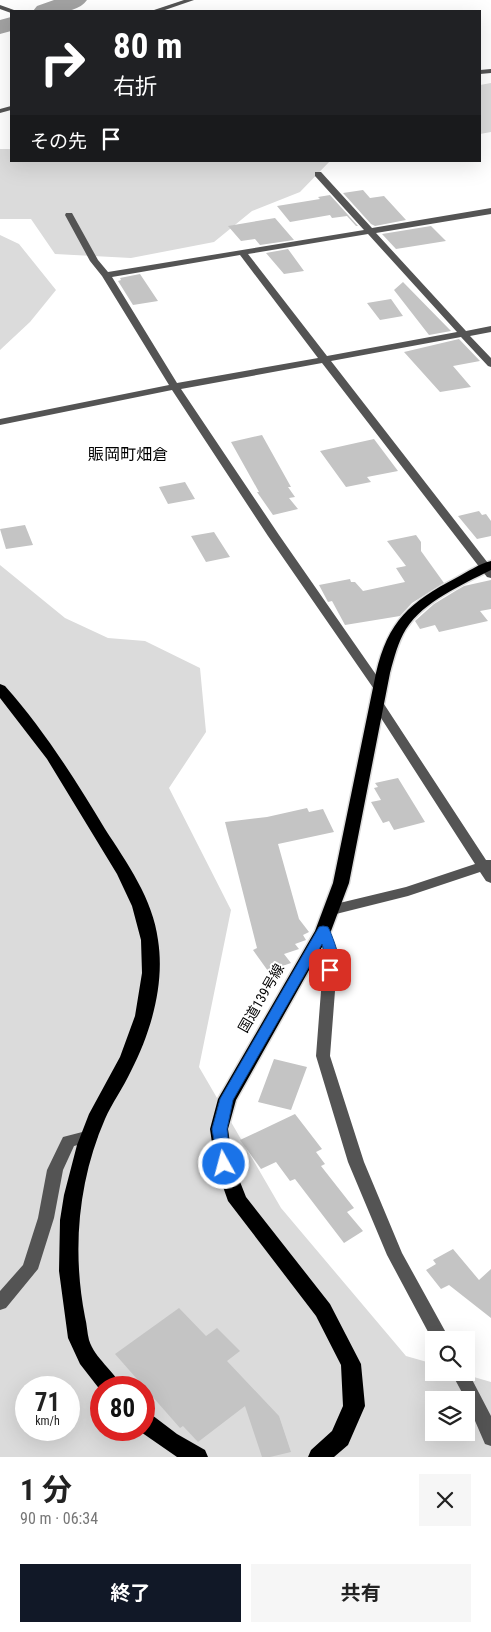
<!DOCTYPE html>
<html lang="ja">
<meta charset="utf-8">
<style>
:root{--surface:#fff;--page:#f6f6f6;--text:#222;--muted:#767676;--accent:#111827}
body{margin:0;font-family:"Roboto Condensed","Noto Sans JP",sans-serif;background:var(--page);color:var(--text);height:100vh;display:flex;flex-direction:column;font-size:19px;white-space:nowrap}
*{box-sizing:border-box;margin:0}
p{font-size:16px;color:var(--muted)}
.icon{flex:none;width:28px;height:28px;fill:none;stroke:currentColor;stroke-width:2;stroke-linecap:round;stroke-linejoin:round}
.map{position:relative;height:1457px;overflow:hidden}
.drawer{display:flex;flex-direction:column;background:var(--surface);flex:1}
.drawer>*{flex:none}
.guide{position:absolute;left:10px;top:10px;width:471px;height:152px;border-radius:0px;box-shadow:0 5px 20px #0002;background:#202124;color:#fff;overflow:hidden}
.controls{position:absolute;left:425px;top:1331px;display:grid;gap:10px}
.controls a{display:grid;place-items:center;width:50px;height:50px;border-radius:0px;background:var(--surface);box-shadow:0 5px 20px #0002;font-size:25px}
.speed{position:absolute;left:15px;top:1376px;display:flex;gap:10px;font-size:25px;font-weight:700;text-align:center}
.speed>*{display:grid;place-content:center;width:65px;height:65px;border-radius:50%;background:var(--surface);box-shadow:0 5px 20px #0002;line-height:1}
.speed small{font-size:12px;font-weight:400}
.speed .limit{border:8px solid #d22;background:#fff;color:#111}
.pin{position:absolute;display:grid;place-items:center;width:42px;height:42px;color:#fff;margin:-21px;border-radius:10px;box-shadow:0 2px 8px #0006}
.me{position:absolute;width:55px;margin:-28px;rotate:353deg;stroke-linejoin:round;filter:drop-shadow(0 0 4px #0008)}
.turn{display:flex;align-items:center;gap:18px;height:105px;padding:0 20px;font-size:22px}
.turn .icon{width:65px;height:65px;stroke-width:2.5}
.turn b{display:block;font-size:35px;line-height:42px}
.then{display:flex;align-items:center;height:48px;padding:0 20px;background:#0003;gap:10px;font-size:19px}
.round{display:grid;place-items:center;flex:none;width:52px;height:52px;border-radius:0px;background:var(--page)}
.summary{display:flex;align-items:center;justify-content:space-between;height:85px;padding:0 20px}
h1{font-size:30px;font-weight:700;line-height:38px}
.cta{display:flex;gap:10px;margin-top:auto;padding:10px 20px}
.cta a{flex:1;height:58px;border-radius:0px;background:var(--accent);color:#fff;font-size:20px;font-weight:700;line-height:58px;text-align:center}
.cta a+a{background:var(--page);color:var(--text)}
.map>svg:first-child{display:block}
.green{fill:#dbdbdb;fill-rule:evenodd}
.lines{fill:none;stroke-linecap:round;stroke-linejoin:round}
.river{fill:#a2a2a2;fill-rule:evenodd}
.building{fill:#c4c4c4}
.highway-casing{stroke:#dbdbdb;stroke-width:3}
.minor{fill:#545454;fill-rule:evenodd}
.highway{fill:#000;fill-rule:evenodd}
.route{fill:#1a73e8;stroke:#114b97}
.labels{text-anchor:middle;stroke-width:4;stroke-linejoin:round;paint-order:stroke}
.street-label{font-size:14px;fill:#000;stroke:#fff}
.quarter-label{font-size:16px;fill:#000;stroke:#fff}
</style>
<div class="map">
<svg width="491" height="1457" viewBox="0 0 491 1457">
<rect width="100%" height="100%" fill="#fff"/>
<path class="green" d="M491,83V132L480,134V85Z
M0,149H11V161H330L300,192L252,211L214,242L131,258L55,254L31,219H0Z
M0,235L19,244L56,290L30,322L0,350Z
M0,565L65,618L108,638L145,641L200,668L206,732L169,788L231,910L199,1067L281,1208L406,1356L434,1364V1372L460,1373L491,1382V1457H0ZM26,1388H69V1430H26ZM101,1388H144V1430H101ZM434,1400H466V1432H434Z"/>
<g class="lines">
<path class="river" d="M54,0H87C77,15 49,12 33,11L37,6Z
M11,17V31L0,34V20Z"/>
</g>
<path class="building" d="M363,190L370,198L384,196L406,220L375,226L371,224L343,193Z
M330,195L358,226H356L347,216L332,218L330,215L290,222L277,206L320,199L318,197Z
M275,218L294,240L260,245L255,239L241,241L228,226Z
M431,226L446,241L396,249L382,234Z
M288,249L304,271L284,274L266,253Z
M140,274L158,301L133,305L118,281L121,280L120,278Z
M403,282L451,331L429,335L394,290Z
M391,299L403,316L380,320L367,303Z
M459,339L480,361L453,366L471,387L440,392L404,352Z
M262,435L291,487H288L295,497L289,498L298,509L273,515L257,492H259L231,442Z
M374,439L398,471L367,477L371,482L346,487L320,451Z
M185,482L195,499L168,504L159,487Z
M479,511L482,515L486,514L491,521V536L477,539L458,516Z
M25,525L33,545L6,549L0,529Z
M214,532L230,557L206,562L191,536Z
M416,535L421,542V551L444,583L412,603L400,616L345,625L332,601L328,602L319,585L350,579L351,582H355L363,591L405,582L396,568L406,566L387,541Z
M491,580V609L480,611L488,621L439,632L435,625L420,629L415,621L434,604L457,590L464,586Z
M398,778L425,822L394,830L389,821L383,823L371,802L381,800L374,788L378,787L375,783Z
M307,808L309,812L323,809L334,832L278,844L299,919L309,932L303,935L306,940L295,944L299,949L284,954L291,963L268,971L253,950L257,948L225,822L267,817Z
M274,1059L307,1067L291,1110L258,1102Z
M295,1114L322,1149L316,1152L325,1164L321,1166L354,1208L347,1212L363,1231L344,1243L295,1179L290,1181L276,1162L261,1169L240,1140Z
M453,1249L479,1280L491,1269V1318L449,1285L441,1289L426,1270L436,1264L433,1260Z
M179,1308L206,1336L217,1328L240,1351L227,1361L279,1416L291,1452L270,1457H262L245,1406L198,1442L183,1426L180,1428L115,1354Z"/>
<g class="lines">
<g class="highway-casing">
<path id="highway" d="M491,561V570C462,585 424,601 406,629C398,642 394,658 390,673L349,883L331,931L236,1100L228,1129L233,1164L246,1197L330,1304L361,1364L365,1406L348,1445L334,1457H308L311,1450L332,1431L343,1406L341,1365L316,1316L228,1201L215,1164L210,1129L218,1099L315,931L333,883L376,673C388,621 410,602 456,578C467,572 479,564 491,561Z
M0,684L5,686C44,730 75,779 105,829C127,863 153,899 158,940C165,984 151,1032 131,1071C123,1088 112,1103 105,1119C78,1181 72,1251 85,1317C87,1325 87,1332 89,1340C95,1359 114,1370 122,1388H101V1391L80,1364L68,1338L59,1271L60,1220L64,1195L77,1145L89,1114L120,1057L135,1016L142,973L141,940L132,906L117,874L47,759L0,698Z
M144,1412L152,1415L177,1434L205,1450L208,1457H177L138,1430H144Z"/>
</g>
<path class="minor" d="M184,0H194L162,11H151Z
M0,5L14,10L16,11H11V13L0,9Z
M491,69V73L480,74V70Z
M11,106V110L0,113V109Z
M315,172H321L372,228L491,208V214L376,233L466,331L491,326V332L470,336L491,358V367L488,366L461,337L331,361L491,567V578L487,577L322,363L181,389L279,535L386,689L380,693L376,692L268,536L172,390L0,425V419L169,385L102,276L90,261L65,215L66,213H72L98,260L108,272L364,230L315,176ZM368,234L457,332L327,356L248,254ZM240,255L318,358L177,383L112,277Z
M378,700L382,701L486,860H491V883L486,881L480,872L408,896L332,915L327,914L325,910L327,906L406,887L475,864L372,704Z
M323,926L328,927L338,952L330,1056L364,1162L402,1253L450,1340H434V1343L387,1255L348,1162L316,1056L324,952L316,931L318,927Z
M90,1130L96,1132L98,1136L96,1140L74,1146L63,1170L54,1218L38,1269L6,1308L0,1310V1291L23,1265L38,1218L47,1170L61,1141L63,1137Z
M466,1368L491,1416V1446L485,1444L466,1400L451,1372H466Z"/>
<use href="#highway" class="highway"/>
</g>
<path class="route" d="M323,926L328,927L330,931C335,944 342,959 335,973H325C321,965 326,954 322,944L233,1100L227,1129L231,1164L229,1168L224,1170L219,1168L212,1129L220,1099L319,927Z"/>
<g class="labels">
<g class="street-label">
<text transform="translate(261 998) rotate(-60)" y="5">国道139号線</text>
</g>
<g class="quarter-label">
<text x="128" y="460">賑岡町畑倉</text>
</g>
</g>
</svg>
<div class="controls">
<a><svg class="icon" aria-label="search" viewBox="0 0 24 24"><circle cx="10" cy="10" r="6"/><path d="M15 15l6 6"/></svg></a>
<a><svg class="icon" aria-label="layers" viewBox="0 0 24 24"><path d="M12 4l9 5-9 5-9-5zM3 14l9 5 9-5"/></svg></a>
</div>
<div class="speed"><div>71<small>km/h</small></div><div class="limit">80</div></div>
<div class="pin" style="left:330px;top:970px;background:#d93025"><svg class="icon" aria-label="arrive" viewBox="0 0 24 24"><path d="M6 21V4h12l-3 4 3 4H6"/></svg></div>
<svg class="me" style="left:224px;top:1164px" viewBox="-20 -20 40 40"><circle r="17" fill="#1a73e8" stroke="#fff" stroke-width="3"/><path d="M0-11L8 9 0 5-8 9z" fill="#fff"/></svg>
<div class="guide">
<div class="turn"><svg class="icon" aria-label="right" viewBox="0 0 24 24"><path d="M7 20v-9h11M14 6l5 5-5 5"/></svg><div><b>80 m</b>右折</div></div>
<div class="then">その先<svg class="icon" aria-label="arrive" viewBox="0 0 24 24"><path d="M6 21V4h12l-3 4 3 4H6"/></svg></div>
</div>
</div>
<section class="drawer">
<div class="summary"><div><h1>1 分</h1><p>90 m · 06:34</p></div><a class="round"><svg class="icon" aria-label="close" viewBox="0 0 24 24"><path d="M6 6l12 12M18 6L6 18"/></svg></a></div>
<div class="cta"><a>終了</a><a>共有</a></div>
</section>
